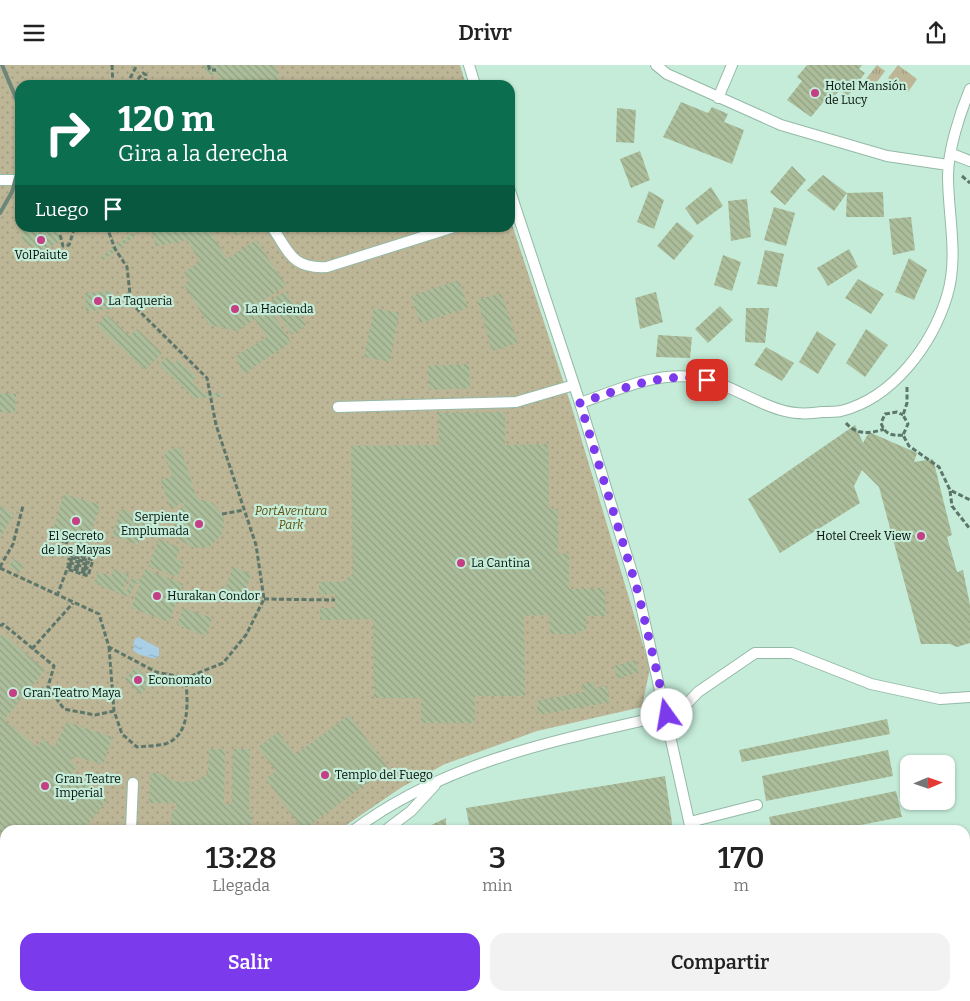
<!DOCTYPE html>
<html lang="es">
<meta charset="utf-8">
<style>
:root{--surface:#fff;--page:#f2f2f2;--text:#222;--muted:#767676;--accent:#7c3aed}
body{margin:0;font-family:Bitter,serif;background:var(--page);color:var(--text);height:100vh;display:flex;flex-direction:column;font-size:19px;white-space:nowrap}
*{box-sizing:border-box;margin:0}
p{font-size:16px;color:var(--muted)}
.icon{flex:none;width:28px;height:28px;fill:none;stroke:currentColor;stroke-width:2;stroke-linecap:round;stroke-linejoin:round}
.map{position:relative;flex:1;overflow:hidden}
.drawer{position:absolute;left:0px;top:760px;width:970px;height:176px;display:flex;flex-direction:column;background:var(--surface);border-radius:15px 15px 0 0;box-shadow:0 1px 4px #0004}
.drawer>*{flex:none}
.hud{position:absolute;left:15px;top:15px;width:500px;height:152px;border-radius:15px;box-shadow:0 1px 4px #0004;background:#0b6e4f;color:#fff;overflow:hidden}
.needle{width:32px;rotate:88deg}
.controls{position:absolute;left:900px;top:690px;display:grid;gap:10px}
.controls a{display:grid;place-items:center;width:55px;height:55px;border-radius:10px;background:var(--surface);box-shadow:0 1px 4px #0004;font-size:25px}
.pin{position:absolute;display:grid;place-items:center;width:42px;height:42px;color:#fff;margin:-21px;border-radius:10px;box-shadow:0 2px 8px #0006}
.me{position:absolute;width:55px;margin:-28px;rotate:347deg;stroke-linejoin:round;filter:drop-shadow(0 0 4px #0008)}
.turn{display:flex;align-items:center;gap:18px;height:105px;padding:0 20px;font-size:22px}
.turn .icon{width:65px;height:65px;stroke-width:2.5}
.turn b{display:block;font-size:35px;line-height:42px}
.then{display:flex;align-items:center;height:48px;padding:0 20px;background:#0003;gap:10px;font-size:19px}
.eta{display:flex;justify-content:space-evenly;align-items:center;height:85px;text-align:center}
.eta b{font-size:30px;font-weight:600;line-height:35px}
.primary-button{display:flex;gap:10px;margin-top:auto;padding:10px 20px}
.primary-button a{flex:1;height:58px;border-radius:15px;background:var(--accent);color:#fff;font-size:20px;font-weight:600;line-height:58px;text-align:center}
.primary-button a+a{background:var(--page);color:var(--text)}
header{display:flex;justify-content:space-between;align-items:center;height:65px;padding:0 20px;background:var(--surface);font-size:22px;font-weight:600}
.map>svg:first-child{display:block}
.grass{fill:url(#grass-tufts)}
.park{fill:url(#park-dots)}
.water{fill:url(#water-ripples)}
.building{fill:url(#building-back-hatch)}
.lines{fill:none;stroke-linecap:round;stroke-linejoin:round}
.lane-casing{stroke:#94baa7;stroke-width:12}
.path{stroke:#5d766a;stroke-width:3;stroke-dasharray:5 2.5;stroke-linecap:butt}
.lane{stroke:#fff;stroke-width:10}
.rail{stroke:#6c8779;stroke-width:4}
.route{stroke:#7c3aed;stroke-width:9;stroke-dasharray:0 16.2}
.poi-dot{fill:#c43f84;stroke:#c5ecd9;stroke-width:2}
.labels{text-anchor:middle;stroke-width:4.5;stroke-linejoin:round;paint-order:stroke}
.poi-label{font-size:12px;fill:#030f09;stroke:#c5ecd9;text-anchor:start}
.park-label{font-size:12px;font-style:italic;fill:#605111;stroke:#c5ecd9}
</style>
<header><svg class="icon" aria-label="menu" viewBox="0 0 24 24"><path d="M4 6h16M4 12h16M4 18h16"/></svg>Drivr<svg class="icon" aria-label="share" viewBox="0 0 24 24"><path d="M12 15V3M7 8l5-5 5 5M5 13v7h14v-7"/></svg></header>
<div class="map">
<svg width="970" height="936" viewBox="0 0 970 936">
<defs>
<pattern id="grass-tufts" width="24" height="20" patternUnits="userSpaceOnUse" patternTransform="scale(1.25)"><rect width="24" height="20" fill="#bcb596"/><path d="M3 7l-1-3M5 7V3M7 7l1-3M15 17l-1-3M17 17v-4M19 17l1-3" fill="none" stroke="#a09a80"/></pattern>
<pattern id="park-dots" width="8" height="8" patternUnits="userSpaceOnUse" patternTransform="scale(1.25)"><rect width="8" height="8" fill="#bcb596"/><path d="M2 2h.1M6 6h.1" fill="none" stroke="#a09a80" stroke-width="1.8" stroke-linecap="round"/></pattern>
<pattern id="water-ripples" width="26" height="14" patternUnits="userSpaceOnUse" patternTransform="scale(1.25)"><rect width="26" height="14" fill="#a8cfe5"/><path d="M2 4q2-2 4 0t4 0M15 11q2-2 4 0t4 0" fill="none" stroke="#8fb1c3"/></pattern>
<pattern id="building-back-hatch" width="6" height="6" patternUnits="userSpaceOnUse" patternTransform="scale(1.25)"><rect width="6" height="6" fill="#abbd9a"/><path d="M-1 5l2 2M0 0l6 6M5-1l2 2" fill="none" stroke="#92a183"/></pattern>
</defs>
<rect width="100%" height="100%" fill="#c5ecd9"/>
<path class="grass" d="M877,0L885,6L871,25L862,19Z
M898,0L917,14L908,27L888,13Z
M965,805L970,808V936H734V931H965Z"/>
<path class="park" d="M0,0H460L466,20H20V162H510V153L572,343L650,603L642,642L537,666L445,699L402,722L339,765H5V931H152L147,936H0Z"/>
<path class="water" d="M138,572L159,583V591L155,594L138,589L133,585L134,575Z"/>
<path class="building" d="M203,0H274L280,14L264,20H221L217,9L208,11Z
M807,0H862L859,4L865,8L848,31L840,25L829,37L825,35L811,52L787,35L802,16L797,12Z
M681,37L708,48L712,42L728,49L724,57L744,65L732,99L663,72Z
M617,43L636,45L634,78L616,77Z
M640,86L650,115L631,123L620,94Z
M792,101L806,115L785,140L770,127Z
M823,110L847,128L834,146L807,125Z
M711,122L723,141L697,160L685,143Z
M649,126L664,135L654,164L637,157Z
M883,127L884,152H846L847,128Z
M747,134L751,172L731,176L728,136Z
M774,142L795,148L786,181L764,175Z
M911,152L915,185L893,190L889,154Z
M677,157L694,171L674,195L657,181Z
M21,162H61L58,177L46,184L39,185L26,179L22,173Z
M150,162H208L227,194L256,175L286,220L264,235L291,277L243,309L236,291L267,272L255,254L237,266L209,260L184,220L190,216L184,207L200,197L187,175L156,181Z
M230,162H249L235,171Z
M133,168L135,171L102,196L100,193Z
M849,184L858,202L828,221L817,203Z
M765,185L784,189L777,222L757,219Z
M723,190L741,197L732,226L714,220Z
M909,193L927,205L914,235L895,227Z
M858,214L884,229L871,249L845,233Z
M459,215L468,243L420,258L411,231Z
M111,226L112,244L86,246L85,228Z
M285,226L306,260L292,270L270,236Z
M656,227L663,257L640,264L635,233Z
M501,228L518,278L492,286L477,235Z
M720,241L733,255L708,278L695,264Z
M374,243L399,248L390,297L364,292Z
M746,243H769L765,278L745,277Z
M107,250L129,271L137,264L162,288L145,305L97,260Z
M866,264L888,280L865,312L846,298Z
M817,266L836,279L818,309L799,297Z
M658,270L692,272L690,293L656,292Z
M766,282L794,298L782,316L754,300Z
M167,292L174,299L178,295L197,312L192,316L204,329L222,328L223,332L192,333V330L159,300Z
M469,299L470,323L429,325L428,301Z
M0,328L16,329L15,348L0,347Z
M505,347V380L548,379L549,444H558V489L569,488V524L605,523L606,551H586V566H578V569H550L549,550L524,551L525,631H475V658H421V633H374L373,554L320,555V543H335V529L319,530V517H343L353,508L351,381L439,380L438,348Z
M855,360L863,378L869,367L917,388L914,397L933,394L952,470L947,472L957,507L963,505L970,540V578L957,582L950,579H921L879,422L862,405L854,421L860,438L780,488L748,434Z
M180,382L197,434L212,437L222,449L224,456L221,471L209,482L194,483L180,475L174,461L175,453L178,446L187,437L170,443L161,415L172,411L164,387Z
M64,429L100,440L87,482L51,471Z
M0,441L14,449L0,473Z
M121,444L147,454L138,480L112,470Z
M159,474L180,483L176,494L183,497L177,512L148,501Z
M13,494L24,500L20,508L9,502Z
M233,502L251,509L241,537L223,529Z
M114,504L129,510L123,525L127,526L132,512L141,515L145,504L183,519L169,557L131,543L140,519L135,518L129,532L94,518L98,507L111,511Z
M183,543L212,553L206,571L177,560Z
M3,569L45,605L4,655L37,682L43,674L54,683L67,657L112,672L103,700L74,691L70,696L77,702L72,707L107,735L83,765H5V801L0,797V572Z
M635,595L639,607L617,614L614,601Z
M136,602L152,617L141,629L125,614Z
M594,617L595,623L607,621L610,637L539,650L536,636L584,627L582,619Z
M349,650L388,703L303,765L266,714L276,706L258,682L278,667L295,690Z
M887,654L890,669L742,697L739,685Z
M209,684H225L224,739H232L233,684H250L249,746H252V765H171L172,744L176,745V738H149L150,708H159L177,717H193L208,709Z
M888,685L893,711L766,736L762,711Z
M665,711L673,765H470L466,743Z
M896,726L902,752L835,765H772L769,752Z
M446,753V765H421Z
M216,931H220L224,936H209Z
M228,931H394L388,936H232Z
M496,931H546L547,932L523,936H497Z"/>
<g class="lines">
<g class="lane-casing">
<path id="lane" d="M469,0L475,20
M656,0L667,9L781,60L887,91L948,100
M718,33L732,0
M952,89L970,96
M0,115H20
M510,126L580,338L638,527L691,765
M272,162C290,188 292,204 327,202L454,162
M580,338C616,326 654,307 693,312C726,316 750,336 781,345C794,349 809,349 822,347C828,347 835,347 841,346C893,333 932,280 947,231C959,192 948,151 948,111C948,85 960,48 970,24
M338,342L516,337L574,320
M690,757L757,740
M131,765L133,718
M354,765C446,696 558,675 667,650L681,645L698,627L755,588H792L871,619L940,634L970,632
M386,765L411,746L435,720
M187,931L199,935L203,931
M713,931L714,936
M17,936L32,931
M163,936L168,931"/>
</g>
<path class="path" d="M112,0L113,20
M208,0L210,5H216
M129,20L128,17L137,0
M133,20L143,8L146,10L145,20
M962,111L970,118
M60,170L63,181L69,180L75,162
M907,322V338L903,350L908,359L903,370L909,381L939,402L950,425L970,435
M846,358C856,370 870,369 884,364
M903,370C891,371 885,369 881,358L885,349L897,347L903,350
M950,426L952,441L970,464
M222,449L244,445
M66,469L69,470L64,486L93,495L88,511L67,504L68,502L85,508L86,505L68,499V497L87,503L88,500L69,494L70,492L88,498L89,496L60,487Z
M0,502L13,479L23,441
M0,503L99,549L109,582L156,607L186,613L223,598L246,570L264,534L256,480L216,360L207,313L131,238L127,202L115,184L107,162
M57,531L67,504
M264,534L335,535
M0,561L3,559L54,601L48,622L64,644L95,650L114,646
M109,582L114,646L122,669L137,682C146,681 157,681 165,679C192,670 187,635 186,613
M32,584L73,538"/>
<use href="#lane" class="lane"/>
<path class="rail" d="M2,0L16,33L20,49
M0,148L12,127L20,98"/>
</g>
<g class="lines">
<path class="route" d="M667,650L638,527L580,338C622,324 662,306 707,315"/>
</g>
<g class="poi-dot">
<circle cx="815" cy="28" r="5"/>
<circle cx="41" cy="175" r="5"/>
<circle cx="98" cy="236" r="5"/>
<circle cx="235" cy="244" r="5"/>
<circle cx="76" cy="456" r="5"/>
<circle cx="199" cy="459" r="5"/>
<circle cx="921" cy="471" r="5"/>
<circle cx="461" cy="498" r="5"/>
<circle cx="157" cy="531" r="5"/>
<circle cx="138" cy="615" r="5"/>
<circle cx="13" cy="628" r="5"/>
<circle cx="325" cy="710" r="5"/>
<circle cx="45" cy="721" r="5"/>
</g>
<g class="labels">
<g class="poi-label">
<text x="825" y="25">Hotel Mansión<tspan x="825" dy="14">de Lucy</tspan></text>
<text x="41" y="194" text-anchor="middle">VolPaiute</text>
<text x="108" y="240">La Taqueria</text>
<text x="245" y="248">La Hacienda</text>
<text x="189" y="456" text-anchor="end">Serpiente<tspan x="189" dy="14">Emplumada</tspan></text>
<text x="76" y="475" text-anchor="middle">El Secreto<tspan x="76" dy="14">de los Mayas</tspan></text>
<text x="911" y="475" text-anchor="end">Hotel Creek View</text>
<text x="471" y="502">La Cantina</text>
<text x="167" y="535">Hurakan Condor</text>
<text x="148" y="619">Economato</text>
<text x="23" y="632">Gran Teatro Maya</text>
<text x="335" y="714">Templo del Fuego</text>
<text x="55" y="718">Gran Teatre<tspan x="55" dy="14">Imperial</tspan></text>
</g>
<g class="park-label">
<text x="291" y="450">PortAventura<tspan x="291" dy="14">Park</tspan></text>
</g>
</g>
</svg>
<div class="controls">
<a><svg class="needle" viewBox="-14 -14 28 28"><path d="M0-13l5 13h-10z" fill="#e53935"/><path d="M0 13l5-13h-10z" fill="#767676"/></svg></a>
</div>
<div class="pin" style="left:707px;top:315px;background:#d93025"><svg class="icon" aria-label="arrive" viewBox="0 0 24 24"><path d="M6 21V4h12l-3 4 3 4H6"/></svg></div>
<svg class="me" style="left:667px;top:650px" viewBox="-20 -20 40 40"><circle r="19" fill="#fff"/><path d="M0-13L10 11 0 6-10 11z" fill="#7c3aed"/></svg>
<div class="hud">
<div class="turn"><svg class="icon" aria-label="right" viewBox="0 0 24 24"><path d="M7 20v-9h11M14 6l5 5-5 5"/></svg><div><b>120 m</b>Gira a la derecha</div></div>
<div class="then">Luego<svg class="icon" aria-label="arrive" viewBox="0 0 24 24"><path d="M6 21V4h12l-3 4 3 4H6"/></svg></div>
</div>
<section class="drawer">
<div class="eta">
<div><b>13:28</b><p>Llegada</p></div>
<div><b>3</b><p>min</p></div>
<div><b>170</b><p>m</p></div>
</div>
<div class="primary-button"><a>Salir</a><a>Compartir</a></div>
</section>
</div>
